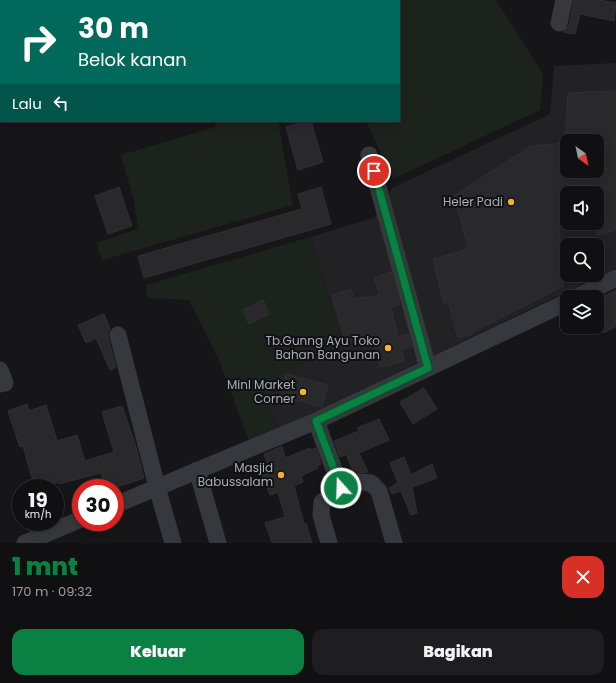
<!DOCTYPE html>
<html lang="id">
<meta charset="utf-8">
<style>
:root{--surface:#101012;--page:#1e1e20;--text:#f1f3f6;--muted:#9c9d9f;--line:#303032;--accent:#0b8043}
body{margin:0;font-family:Poppins,sans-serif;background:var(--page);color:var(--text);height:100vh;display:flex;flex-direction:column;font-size:15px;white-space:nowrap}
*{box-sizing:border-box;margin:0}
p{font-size:13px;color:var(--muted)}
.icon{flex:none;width:22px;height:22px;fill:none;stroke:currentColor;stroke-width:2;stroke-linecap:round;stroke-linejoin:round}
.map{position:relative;height:543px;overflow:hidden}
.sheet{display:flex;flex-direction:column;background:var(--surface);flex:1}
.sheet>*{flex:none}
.banner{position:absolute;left:0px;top:0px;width:400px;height:122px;box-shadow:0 2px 10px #0003,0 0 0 1px var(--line);background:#00695c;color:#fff;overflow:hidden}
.needle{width:26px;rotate:147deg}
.controls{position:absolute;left:560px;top:134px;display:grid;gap:8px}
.controls a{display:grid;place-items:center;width:44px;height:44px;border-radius:8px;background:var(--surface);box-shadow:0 2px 10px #0003,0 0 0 1px var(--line);font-size:20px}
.speed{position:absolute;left:12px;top:479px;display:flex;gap:8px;font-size:20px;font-weight:700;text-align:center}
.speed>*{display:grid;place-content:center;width:52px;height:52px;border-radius:50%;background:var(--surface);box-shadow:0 2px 10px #0003,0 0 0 1px var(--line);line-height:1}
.speed small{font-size:10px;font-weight:400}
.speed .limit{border:6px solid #d22;background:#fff;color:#111}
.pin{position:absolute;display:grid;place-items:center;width:34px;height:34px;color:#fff;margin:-17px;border:2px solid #fff;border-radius:50%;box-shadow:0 1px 4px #0007}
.me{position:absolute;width:44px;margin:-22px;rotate:340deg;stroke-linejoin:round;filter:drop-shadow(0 0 3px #0008)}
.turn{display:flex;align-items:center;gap:14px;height:84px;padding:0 12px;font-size:18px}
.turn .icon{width:52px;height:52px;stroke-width:2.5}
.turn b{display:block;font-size:28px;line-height:34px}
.then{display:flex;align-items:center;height:38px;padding:0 12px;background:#0003;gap:8px;font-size:15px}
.round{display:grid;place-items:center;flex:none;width:42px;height:42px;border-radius:12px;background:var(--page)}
.head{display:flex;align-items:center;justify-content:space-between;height:68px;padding:0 12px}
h1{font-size:24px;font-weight:800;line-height:30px;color:var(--accent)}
.action{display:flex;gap:8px;margin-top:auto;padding:8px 12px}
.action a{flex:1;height:46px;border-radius:12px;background:var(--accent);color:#fff;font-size:16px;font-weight:800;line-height:46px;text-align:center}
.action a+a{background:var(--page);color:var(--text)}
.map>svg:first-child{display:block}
.built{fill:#222225;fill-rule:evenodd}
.green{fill:#1c231d}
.building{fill:#29292c;stroke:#303034}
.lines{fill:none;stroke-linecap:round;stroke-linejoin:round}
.minor{stroke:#37383d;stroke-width:17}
.route-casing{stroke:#07532c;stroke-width:10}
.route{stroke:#0b8043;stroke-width:7}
.poi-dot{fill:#f2b134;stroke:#111113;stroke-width:1.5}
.labels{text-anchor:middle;stroke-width:4;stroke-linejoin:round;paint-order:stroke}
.poi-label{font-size:12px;fill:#a8adb8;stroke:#111113;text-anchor:end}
</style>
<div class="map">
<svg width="616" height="543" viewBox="0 0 616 543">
<rect width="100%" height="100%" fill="#161618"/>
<path class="built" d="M616,63V268L279,429L259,383L344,347L311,237L375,217L392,188L550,114L554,66ZM567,141H597V171H567ZM567,193H597V223H567ZM567,245H597V275H567Z"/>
<path class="green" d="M281,0H496L543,74L540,110L393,179L366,121H399V1Z
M216,121H278L293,205L102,260L96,243L138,229L134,201L121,155L215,127Z
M311,237L344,348L259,383L279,429L249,441L219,360L189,300L147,298L146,285Z"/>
<path class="building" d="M574,0H599L616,3L614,21L580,14L575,34L563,32L569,25Z
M616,91V230L597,235V193H567V208L558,210L563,286L473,332V334L458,338L448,302L444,303L433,259L469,249L454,196L531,146L567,143V171H597V141H565L568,93Z
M307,121H311L323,162L298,170L286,127Z
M119,187L132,226L108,234L95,196Z
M321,187L331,224L144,278L138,256L302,209L298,194Z
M391,272L400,304L391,307L398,337L408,334L412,346L401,349L404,361L380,367L372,335L346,343L332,295L351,289L354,299L380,295L374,278Z
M616,290V326L604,333L597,320V300Z
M263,300L269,314L249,324L243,310Z
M104,314L110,329L108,333V337L116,367L110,370L96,338L86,343L78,325Z
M286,374L328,385L322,407L281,396Z
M424,388L437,409L413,424L400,402Z
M27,404L29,411L46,405L57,441L77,435L85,461L114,452L102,412L122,406L135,443L144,478L114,488H106L101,473L59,484L58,482L35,488L23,446L20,447L8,411Z
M379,419L389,440L359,453L368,472L354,474L346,454L340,457L334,441L359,431L357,428Z
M282,446L285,458L310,448L311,450L316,448L321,464L317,466L318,468L301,476L303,482L294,486L304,524L306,523L312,543H272L265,523L285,517L278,492L270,495L260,469L268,466L264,454Z
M404,457L411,475L432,464L437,478L412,487L417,513L411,515L401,491L392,494L389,488L398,483L390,463Z"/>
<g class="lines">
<path class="minor" d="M43,0L44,1
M108,0V1
M178,0V1
M240,0V1
M559,23L564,0
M369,155L428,368
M577,297L616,278
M118,335L157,487L173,543
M0,370L5,383L0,384
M316,421L341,488
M197,470L218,543
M115,505L316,421L567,302
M25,543L81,519
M329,543L321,515L322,502L341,488L361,482L371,483L379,491L394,543"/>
</g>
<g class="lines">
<g class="route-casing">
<path id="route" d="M341,488L316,421L428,368L374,171"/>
</g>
<use href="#route" class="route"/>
</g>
<g class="poi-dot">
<circle cx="511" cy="202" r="4"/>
<circle cx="388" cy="348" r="4"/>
<circle cx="303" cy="392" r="4"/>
<circle cx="281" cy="475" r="4"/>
</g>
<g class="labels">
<g class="poi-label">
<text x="503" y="206">Heler Padi</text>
<text x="380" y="345">Tb.Gunng Ayu Toko<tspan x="380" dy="14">Bahan Bangunan</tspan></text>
<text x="295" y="389">Minl Market<tspan x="295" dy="14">Corner</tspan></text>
<text x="273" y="472">Masjid<tspan x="273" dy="14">Babussalam</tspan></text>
</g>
</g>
</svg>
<div class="controls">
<a><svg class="needle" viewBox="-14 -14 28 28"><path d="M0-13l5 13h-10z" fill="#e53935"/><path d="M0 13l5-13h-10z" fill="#9c9d9f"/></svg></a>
<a><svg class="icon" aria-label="sound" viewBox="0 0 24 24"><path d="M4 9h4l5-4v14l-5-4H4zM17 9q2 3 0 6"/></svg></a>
<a><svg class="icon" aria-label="search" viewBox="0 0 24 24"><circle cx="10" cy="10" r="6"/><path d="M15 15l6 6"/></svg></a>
<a><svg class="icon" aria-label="layers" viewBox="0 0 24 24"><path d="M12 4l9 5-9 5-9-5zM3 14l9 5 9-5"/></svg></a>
</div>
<div class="speed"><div>19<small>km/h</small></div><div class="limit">30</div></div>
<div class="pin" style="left:374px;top:171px;background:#d93025"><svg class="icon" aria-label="arrive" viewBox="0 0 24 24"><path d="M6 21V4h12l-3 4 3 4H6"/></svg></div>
<svg class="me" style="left:341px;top:488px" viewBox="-20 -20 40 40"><circle r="17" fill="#0b8043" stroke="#fff" stroke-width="3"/><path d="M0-11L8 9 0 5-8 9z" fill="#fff"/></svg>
<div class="banner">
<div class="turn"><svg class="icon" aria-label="right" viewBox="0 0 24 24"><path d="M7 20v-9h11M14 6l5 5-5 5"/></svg><div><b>30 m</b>Belok kanan</div></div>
<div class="then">Lalu<svg class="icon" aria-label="left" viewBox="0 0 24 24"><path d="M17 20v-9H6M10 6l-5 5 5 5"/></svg></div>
</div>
</div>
<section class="sheet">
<div class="head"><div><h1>1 mnt</h1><p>170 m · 09:32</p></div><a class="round" style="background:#d93025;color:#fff"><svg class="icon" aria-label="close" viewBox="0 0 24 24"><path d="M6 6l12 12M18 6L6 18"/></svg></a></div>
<div class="action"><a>Keluar</a><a>Bagikan</a></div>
</section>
